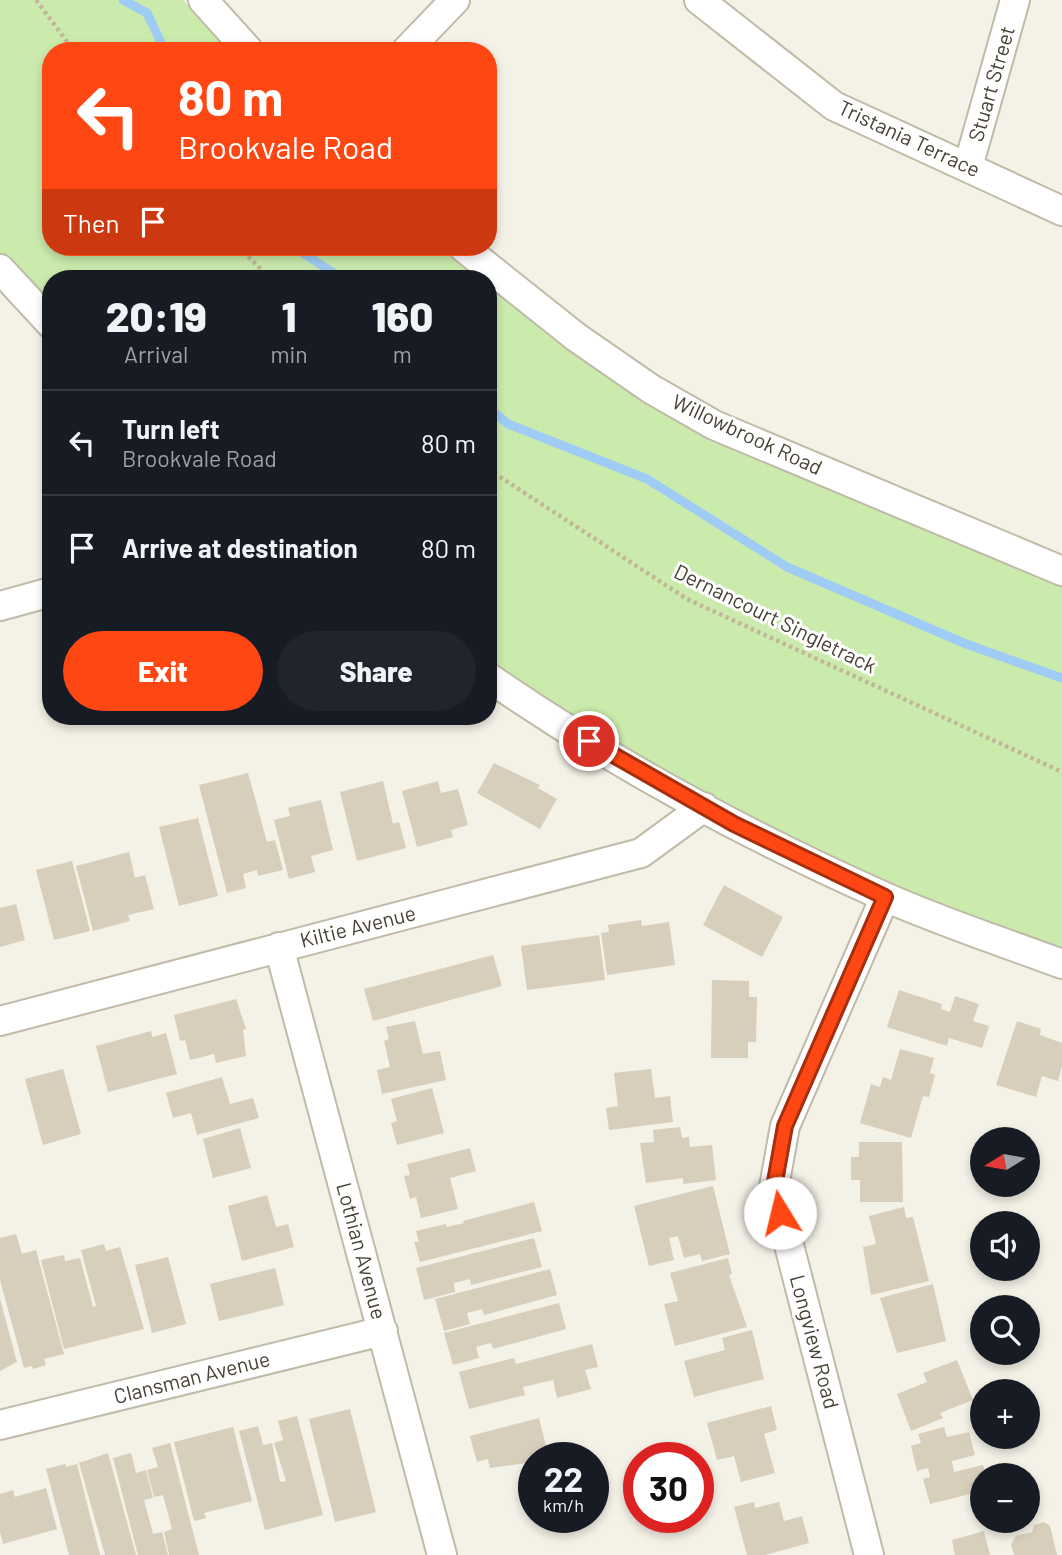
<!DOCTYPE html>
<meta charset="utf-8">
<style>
:root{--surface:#171b24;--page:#20242c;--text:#f1f3f6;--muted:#9ea1a6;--line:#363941;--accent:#ff4713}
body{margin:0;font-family:Barlow,sans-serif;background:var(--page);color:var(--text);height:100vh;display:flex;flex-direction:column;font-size:26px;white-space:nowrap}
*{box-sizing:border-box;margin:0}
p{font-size:23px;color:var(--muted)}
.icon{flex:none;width:38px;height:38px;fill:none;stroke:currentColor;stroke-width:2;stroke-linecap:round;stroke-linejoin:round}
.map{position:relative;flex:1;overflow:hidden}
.sheet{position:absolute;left:42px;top:270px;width:455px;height:455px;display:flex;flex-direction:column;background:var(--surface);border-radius:28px;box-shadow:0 4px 10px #0003}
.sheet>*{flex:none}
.hud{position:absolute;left:42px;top:42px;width:455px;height:214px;border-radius:28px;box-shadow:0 4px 10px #0003;background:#ff4713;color:#fff;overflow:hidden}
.needle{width:46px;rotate:259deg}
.controls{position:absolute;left:970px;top:1127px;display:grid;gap:14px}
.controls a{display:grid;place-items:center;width:70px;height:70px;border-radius:50%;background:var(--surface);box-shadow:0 4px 10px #0003;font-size:35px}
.speed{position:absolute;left:518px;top:1442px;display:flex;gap:14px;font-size:35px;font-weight:700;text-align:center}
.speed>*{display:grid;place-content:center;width:91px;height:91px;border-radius:50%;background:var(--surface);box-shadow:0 4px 10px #0003;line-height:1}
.speed small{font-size:18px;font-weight:400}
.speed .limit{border:10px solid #d22;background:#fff;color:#111}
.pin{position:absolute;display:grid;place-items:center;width:60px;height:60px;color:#fff;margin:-30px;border:4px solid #fff;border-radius:50%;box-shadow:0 2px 7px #0007}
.me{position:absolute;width:77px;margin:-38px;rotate:351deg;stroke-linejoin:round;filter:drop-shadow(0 0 5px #0008)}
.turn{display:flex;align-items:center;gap:24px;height:147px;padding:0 21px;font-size:32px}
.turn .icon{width:91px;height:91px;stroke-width:2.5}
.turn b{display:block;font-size:49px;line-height:60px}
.then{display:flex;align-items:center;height:66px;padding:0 21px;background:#0003;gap:14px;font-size:26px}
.eta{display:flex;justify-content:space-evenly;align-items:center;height:119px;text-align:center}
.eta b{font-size:42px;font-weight:800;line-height:49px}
.action{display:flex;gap:14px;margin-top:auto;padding:14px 21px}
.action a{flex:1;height:80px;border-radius:42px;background:var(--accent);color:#fff;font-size:28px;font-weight:800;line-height:80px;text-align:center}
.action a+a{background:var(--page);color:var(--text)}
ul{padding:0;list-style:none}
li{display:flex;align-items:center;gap:21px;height:105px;padding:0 21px;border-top:2px solid var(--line)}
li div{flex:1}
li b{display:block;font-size:26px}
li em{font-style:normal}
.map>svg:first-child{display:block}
.green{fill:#cbebad}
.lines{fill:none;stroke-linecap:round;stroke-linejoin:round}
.stream{stroke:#9fccf4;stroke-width:9}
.building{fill:#d7cebb}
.street-casing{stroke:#c0baa9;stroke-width:32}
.path{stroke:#c3b799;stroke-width:4.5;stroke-dasharray:3.5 3.5;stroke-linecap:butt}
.street{stroke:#fff;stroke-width:28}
.route-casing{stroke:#a62e0c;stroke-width:18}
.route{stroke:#ff4713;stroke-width:12}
.labels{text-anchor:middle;stroke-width:6;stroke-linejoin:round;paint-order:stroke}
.street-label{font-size:21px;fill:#484235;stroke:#fff}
</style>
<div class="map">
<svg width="1062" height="1555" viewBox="0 0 1062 1555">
<rect width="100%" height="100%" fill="#f4f1e7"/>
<path class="green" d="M0,0H183L230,51H51V247H436L479,278H51V324L0,269Z
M488,285L648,402L717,442L1062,586V963L704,807L488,667Z"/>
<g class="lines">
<path class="stream" d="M123,0L147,13L165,51
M294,247L341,278
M488,407L508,424L647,479L787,567L966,644L1062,678"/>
</g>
<path class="building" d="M494,763L540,785L538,788L557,799L540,829L477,793Z
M248,773L267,842L275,840L283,870L258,876L257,870L243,874L246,888L227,893L199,785Z
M383,781L393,824L399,822L406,848L357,861L340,792Z
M438,781L441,793L458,789L468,825L451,830L453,837L417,847L402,791Z
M321,800L333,850L311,856L315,872L289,879L274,820L290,816L288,808Z
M198,818L218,896L179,906L159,827Z
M129,852L135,878L145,875L154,909L128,915L130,921L93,931L76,866Z
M72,861L90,931L54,940L36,870Z
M724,885L783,917L762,957L703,925Z
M16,904L25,940L0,947V908Z
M641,920L642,926L669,922L675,965L607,975L601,933L609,932L608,925Z
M599,935L605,980L527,990L521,946Z
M493,955L502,986L373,1021L364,989Z
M712,980L749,981V997H757L756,1042H748V1058H711Z
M899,990L942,1004L941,1009L950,1012L955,996L979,1004L973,1021L989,1026L982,1048L949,1038L947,1046L887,1027Z
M236,999L246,1029L243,1030L246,1056L216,1063L214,1054L190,1060L185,1040L180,1041L174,1015Z
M415,1021L423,1054L440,1051L446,1080L382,1094L377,1070L390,1067L384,1041L389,1039L386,1027Z
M1017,1021L1041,1029L1040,1035L1062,1043V1066L1058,1081L1042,1076L1036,1097L996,1085Z
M151,1031L152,1037L166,1033L177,1074L108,1092L96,1046Z
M900,1049L934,1058L930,1073L935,1075L929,1097L923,1096L911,1138L860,1123L871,1084L880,1087L883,1077L891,1080Z
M63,1069L81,1134L43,1145L25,1079Z
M651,1069L655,1098L670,1096L673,1122L609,1130L606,1108L618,1106L614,1073Z
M222,1077L230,1104L253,1098L259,1118L197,1135L191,1113L173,1118L166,1093Z
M432,1088L444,1133L397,1145L391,1123L397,1121L391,1099Z
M680,1127L682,1138L689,1137L690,1147L712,1145L716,1180L683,1184V1178L646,1183L640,1143L654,1142L653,1130Z
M240,1128L251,1168L213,1178L203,1139Z
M859,1142H902L903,1202H860V1180H851V1157H859Z
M470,1148L476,1171L450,1178L458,1209L421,1218L416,1197L410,1199L404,1176L410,1175L407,1164Z
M713,1186L730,1254L702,1261L700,1254L684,1258L678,1236L669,1238L674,1260L649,1266L634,1206Z
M267,1195L276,1227L288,1224L294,1247L242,1261L228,1206Z
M534,1202L542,1231L420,1262L414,1242H419L416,1231L446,1224L447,1227L464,1223L463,1221Z
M904,1207L906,1218L913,1217L929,1281L871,1295L863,1247L876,1244L869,1216Z
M16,1234L22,1254L36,1250L64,1354L44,1359L46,1365L33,1369L32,1366L24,1368L0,1280V1238Z
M534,1238L542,1267L471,1285L470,1279L454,1283L455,1292L424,1300L416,1268Z
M104,1244L106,1251L120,1247L144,1329L64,1349L41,1260L64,1255L65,1261L80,1258L93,1307L96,1306L81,1250Z
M168,1257L186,1324L152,1333L135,1265Z
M728,1258L732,1274L729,1275L747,1327L675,1346L664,1304L678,1301L670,1273Z
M275,1268L284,1305L219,1321L210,1284Z
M550,1269L557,1295L484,1315L482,1309L467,1313L470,1324L444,1331L435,1299Z
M933,1284L946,1341L897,1353L880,1298Z
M0,1299L17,1362L0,1371Z
M559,1303L566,1329L493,1349L491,1343L476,1347L479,1358L453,1365L444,1333Z
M752,1330L764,1379L694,1397L684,1361L725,1350L722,1338Z
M592,1344L598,1367L585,1370L591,1389L557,1398L553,1380L523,1387L525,1395L469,1409L459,1372L514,1358L516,1364Z
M957,1360L973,1400L940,1413L943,1418L911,1431L897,1394L927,1382L923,1373Z
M771,1406L777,1430L764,1434L775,1473L741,1482L734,1456L717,1460L707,1423Z
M350,1409L376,1512L335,1522L309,1419Z
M297,1416L323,1515L265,1530L239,1431L258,1426L263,1445L272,1443L280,1482L286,1481L274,1443L283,1440L278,1421Z
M539,1418L549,1458H534V1465L528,1467L527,1463L490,1468L488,1459L477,1462L470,1436Z
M233,1427L252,1501L204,1513L206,1518L194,1521L174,1442Z
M944,1427L947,1437L969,1432L975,1455L952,1461L954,1472L983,1465L986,1475H982V1491L930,1504L923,1479L930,1477L928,1468L917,1471L911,1446L921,1443L918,1434Z
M170,1443L199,1555H169L164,1532L172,1529L163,1495L154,1497L147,1470L158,1467L152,1448Z
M108,1453L136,1555H105L79,1463Z
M131,1453L136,1473L146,1470L153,1498L144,1500L153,1534L162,1532L168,1555H138L113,1458Z
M65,1464L66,1467L77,1464L100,1555H69L46,1469Z
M46,1488L57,1529L3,1544L0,1532V1494L13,1490L15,1497Z
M754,1502L755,1508L779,1502L784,1521L802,1516L809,1543L765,1555H747L734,1507Z
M1044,1522L1050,1526L1057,1555H1014L1011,1545L1016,1536L1032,1532L1034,1525Z
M984,1531L990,1555H955L952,1540Z"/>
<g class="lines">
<g class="street-casing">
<path id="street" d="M203,0L249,51
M699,0L834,106L1062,211
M406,51L455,0
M968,167L1015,0
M463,247L576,337L651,389L714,425L1062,571
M0,269L51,324
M0,606L51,592
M488,677C611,762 746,835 883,896C941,922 1003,942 1062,964
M279,947L442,1555
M0,1021L641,853L704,807
M0,1425L383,1331
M869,1555L774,1187L785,1126L885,897"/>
</g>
<path class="path" d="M36,0L74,51
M238,247L270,278
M488,469L687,599L1062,772"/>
<use href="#street" class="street"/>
</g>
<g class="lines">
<g class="route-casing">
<path id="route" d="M589,741L734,824L885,897L785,1126L774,1187L780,1213"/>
</g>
<use href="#route" class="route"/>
</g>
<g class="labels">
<g class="street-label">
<text transform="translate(992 84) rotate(-74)" y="7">Stuart Street</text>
<text transform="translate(909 139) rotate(25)" y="7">Tristania Terrace</text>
<text transform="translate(747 435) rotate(25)" y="7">Willowbrook Road</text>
<text transform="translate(775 619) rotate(26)" y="7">Dernancourt Singletrack</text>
<text transform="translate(358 927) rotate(-14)" y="7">Kiltie Avenue</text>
<text transform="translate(361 1251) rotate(75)" y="7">Lothian Avenue</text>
<text transform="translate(814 1342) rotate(75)" y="7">Longview Road</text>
<text transform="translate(192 1378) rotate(-14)" y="7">Clansman Avenue</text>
</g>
</g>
</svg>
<div class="controls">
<a><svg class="needle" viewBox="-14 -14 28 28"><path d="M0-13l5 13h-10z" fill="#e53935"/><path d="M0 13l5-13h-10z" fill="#9ea1a6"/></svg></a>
<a><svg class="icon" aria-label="sound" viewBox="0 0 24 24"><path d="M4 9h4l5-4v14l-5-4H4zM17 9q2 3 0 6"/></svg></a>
<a><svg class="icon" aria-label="search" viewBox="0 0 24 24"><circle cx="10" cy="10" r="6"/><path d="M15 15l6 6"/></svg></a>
<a>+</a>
<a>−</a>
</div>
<div class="speed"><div>22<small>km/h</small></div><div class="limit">30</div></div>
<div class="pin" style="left:589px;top:741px;background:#d93025"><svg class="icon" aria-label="arrive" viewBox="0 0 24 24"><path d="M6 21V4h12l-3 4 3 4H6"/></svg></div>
<svg class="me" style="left:780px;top:1213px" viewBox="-20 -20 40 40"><circle r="19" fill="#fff"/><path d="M0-13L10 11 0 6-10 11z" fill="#ff4713"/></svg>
<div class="hud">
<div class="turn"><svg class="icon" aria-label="left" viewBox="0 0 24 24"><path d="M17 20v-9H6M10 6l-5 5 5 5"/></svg><div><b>80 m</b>Brookvale Road</div></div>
<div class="then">Then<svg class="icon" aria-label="arrive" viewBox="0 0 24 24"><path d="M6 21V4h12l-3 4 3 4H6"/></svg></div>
</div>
<section class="sheet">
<div class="eta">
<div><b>20:19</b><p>Arrival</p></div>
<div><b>1</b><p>min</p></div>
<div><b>160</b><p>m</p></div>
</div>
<ul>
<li><svg class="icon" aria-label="left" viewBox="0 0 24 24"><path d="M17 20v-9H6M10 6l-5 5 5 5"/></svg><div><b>Turn left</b><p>Brookvale Road</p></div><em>80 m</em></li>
<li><svg class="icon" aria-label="arrive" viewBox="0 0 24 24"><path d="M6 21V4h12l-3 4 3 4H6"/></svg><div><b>Arrive at destination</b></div><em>80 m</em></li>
</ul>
<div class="action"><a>Exit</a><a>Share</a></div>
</section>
</div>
